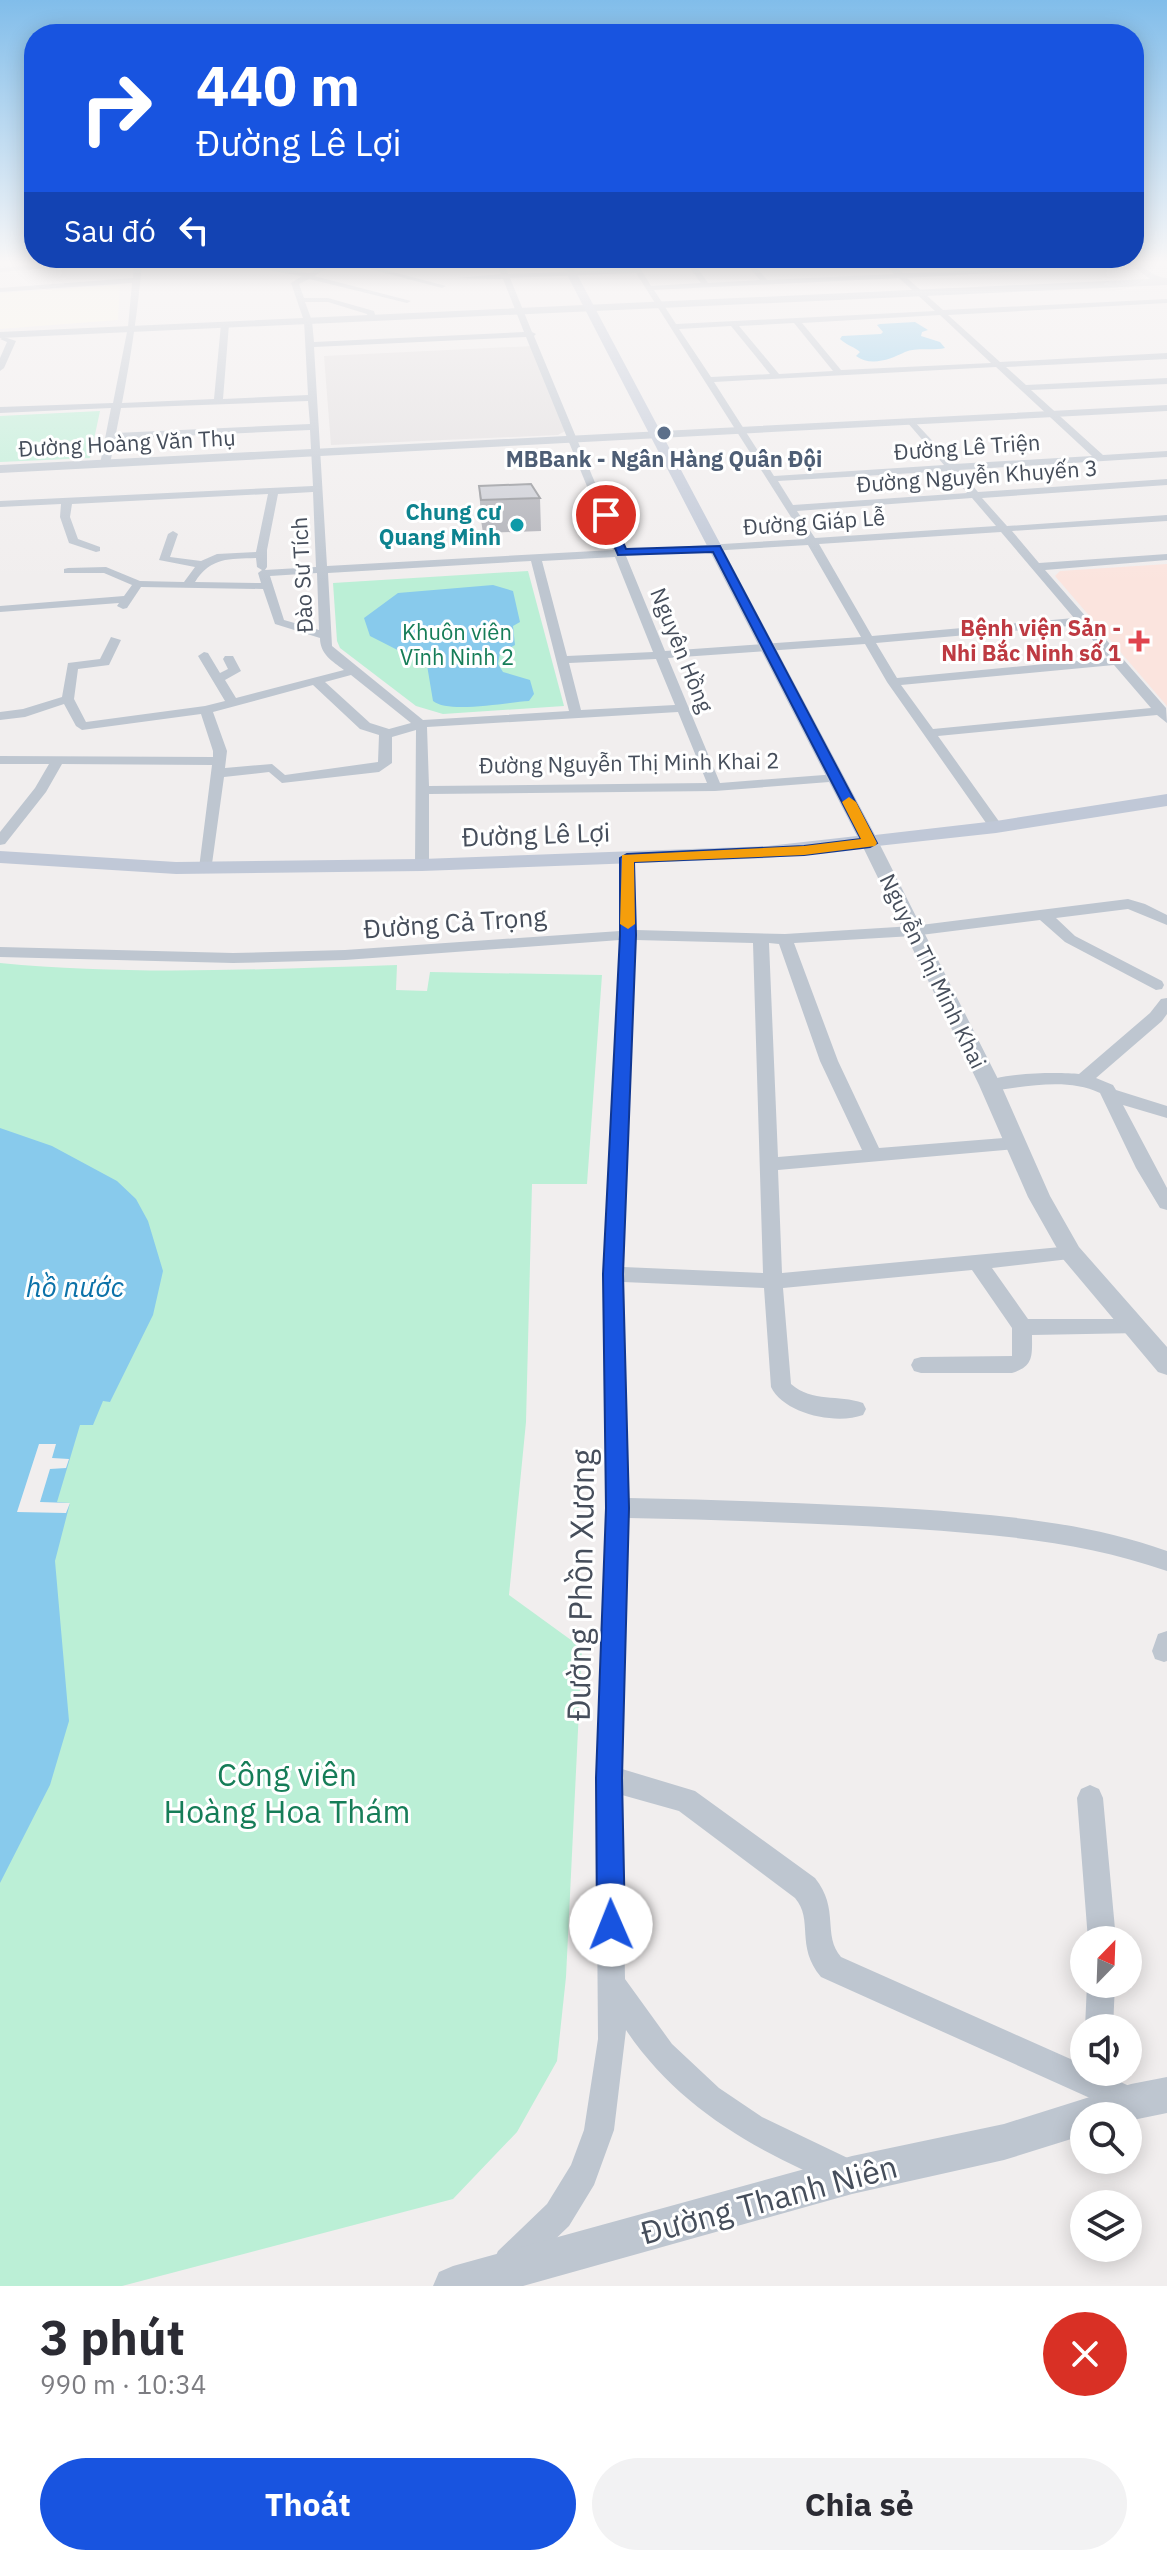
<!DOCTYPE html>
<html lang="vi">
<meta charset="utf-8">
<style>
:root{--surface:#fff;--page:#f2f2f3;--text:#2b2b33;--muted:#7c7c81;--accent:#1854e0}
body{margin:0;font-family:"IBM Plex Sans",sans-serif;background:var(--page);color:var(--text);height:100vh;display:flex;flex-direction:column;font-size:30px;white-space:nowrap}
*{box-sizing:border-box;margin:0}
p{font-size:26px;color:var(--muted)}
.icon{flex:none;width:44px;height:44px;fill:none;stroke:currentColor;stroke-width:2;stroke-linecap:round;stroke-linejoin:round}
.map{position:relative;height:2286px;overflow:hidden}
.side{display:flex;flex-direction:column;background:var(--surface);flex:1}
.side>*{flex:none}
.banner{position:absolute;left:24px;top:24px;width:1120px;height:244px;border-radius:32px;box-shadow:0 4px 20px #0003;background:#1854e0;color:#fff;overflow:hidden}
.needle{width:52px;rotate:23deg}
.buttons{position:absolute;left:1070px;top:1926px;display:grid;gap:16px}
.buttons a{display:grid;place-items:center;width:72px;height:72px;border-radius:50%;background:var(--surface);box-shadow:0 4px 20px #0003;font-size:40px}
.pin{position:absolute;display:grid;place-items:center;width:68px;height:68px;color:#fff;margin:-34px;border:4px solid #fff;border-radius:50%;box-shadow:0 2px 8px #0007}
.me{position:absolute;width:88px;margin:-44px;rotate:359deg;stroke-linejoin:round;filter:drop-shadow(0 0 6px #0008)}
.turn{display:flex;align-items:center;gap:28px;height:168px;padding:0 40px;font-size:36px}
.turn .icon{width:104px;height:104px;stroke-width:2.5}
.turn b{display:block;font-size:56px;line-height:68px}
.then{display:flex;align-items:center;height:76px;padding:0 40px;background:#0003;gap:16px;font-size:30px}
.round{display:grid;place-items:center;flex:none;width:84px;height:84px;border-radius:42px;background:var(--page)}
.headline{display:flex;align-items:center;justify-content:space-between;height:136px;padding:0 40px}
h1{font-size:48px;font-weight:700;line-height:60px}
.button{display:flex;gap:16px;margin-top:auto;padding:16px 40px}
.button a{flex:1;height:92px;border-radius:48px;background:var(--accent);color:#fff;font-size:32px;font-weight:700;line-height:92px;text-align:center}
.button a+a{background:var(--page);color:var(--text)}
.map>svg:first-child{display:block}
.commercial{fill:#fcf8e6}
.education{fill:#e2dfe0}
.medical{fill:#fbe4de}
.green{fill:#bbefd6}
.water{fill:#88caec}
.pier{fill:#f1eeee}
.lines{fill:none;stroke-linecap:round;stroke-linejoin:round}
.minor{fill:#bec6d0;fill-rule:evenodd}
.tertiary{fill:#bec6d0;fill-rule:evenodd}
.secondary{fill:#c0c8d7;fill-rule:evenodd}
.wall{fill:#aeafb6}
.building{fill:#caccd4;stroke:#8d8f94;stroke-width:2}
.route{fill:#1854e0;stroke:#103792;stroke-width:2}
.slow{fill:#f59e0b}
.service-dot{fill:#5c6f8a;stroke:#fff;stroke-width:3}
.culture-dot{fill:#0f9aa8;stroke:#fff;stroke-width:3}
.health-dot{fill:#e0444e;stroke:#fff;stroke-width:3}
.labels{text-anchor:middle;stroke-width:6;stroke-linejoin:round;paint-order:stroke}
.far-street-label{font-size:22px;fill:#464e5b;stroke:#fff}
.far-service-label{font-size:22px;font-weight:bold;fill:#4e5e75;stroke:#fff}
.far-culture-label{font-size:22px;font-weight:bold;fill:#0d838f;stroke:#fff;text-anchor:end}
.far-health-label{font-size:22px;font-weight:bold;fill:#be3a42;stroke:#fff;text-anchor:end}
.far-park-label{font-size:22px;fill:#167d58;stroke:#fff}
.street-label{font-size:26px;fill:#464e5b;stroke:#fff}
.water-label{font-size:28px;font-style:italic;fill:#0c72a9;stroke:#fff}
.near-street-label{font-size:32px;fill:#464e5b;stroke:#fff}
.near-park-label{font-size:32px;fill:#167d58;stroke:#fff}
</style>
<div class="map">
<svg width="1167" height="2286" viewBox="0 0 1167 2286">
<rect width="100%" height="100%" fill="#f1eeee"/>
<path class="commercial" d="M120,285L118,320L0,329V293Z"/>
<path class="education" d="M533,346L567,430L558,435L331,445L324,356Z"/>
<path class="medical" d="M1167,564V706L1055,576L1060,571Z"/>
<path class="green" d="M100,411L90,458L0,462V416Z
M528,571L564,706L443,714L416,706L340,648L337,641L333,583Z
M0,963C132,976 265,969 397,965L396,990L427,991L430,972L602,975L587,1184H532L526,1422L509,1595L582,1648L566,1977L557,2061L517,2132L453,2199L122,2286H0Z"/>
<path class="water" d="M915,322L928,330L922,332L921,336L940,342L945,348C933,351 916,347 905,352C891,359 871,367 856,356L860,352C855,347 846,345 840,339L842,336L881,334L883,332L877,325L880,324Z
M493,585L513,591L520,622L513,626L515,645L500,653L498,664L503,672L530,680L534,694L529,701C507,702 449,714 433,701L427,665L370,636L364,618L398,593Z
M0,1128L52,1146L117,1181L136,1199L148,1221L163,1271L153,1315L110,1402L103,1401L93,1425H80L57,1502L70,1503L55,1561L69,1721L50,1785L0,1883Z"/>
<path class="pier" d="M39,1444H56L52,1458L69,1459L66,1468L50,1469L40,1502L70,1503L66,1513L17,1512Z"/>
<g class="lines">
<path class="minor" d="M76,263H112L0,272V268Z
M134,263H142C138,310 131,356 122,403L214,399L221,324L225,322L229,324L223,399L308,395L304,321L291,283L302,276L260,269L263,265L309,273L328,263H337L314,276L411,301L407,303L309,279L299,284L304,298H328L374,311L376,318L369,320L367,314L328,302H305L312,321L314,342L524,332L503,279L457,278L501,274L496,263H504L508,274L633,269L629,263H637L651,286L701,283L686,263H694L708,283L760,280L745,263H753L767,280L894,274L883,263H891L903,273L1166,263L907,278L943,310L1167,299V303L948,315L1000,362L1167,353V359L1006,367L1026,385L1167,378V384L1031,390L1103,455L1167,451V457L959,470L978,492L1167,479V485L982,498L1007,526L1167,515V521L1012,531L1039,563L1167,554V560L1045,570L1166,708L1167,723L1157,715L938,736L1003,827L996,831L991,830L887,682L865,644L668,658L720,783L837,774L844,778L842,781L715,791L429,794V865L422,869L415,865L416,730L392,737V763L379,772L282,783L269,772L224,777L211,871H201L199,868L212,765L62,764L46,792L5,844L0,845V832L35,788L49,764H0V756L213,757V751L201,714L82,730L76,726L64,704L25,717L0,720V712L23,709L62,697L68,663L100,659L111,637L121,640L109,665L78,669L74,699L86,722L205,706L225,701L198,656L204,652L208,653L220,673L228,669L223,659L225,656H233L241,671L225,680L236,698L344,670C332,661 320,654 320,638L275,624L263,589L141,587L127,608L123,609L117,606L119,603L0,612V606L124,596L132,585L104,573H64V569L68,568L106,567L140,581L184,582L195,567L159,560L168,534L173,531L178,534L170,557L201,561L217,554L256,552L268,494L72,504L70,517L78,539L100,547V551L96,552L69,543L60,517L61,504L0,507V501L313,486L310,430L115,439L110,464L105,467L100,464L111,408L0,413V407L113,403L128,327L132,283L0,292V288L133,278ZM636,273L805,539L623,550L534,336L536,334L532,332L510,278ZM899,278L935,311L676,324L654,290ZM940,315L991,363L841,370L802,323ZM794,323L833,371L779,374L739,326ZM731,326L770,374L711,377L679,329ZM526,337L613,550L327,566L314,347ZM996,367L1092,456L954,464L912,419L907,422L944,465L774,476L714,382ZM308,401L310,424L116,433L121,408ZM949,471L967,493L793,505L778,481ZM313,492L316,567L265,570L267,567V550L278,494ZM972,498L996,526L815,538L797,511ZM1001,532L1074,618L872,636L819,544ZM808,545L861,637L665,651L626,556ZM615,557L653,652L567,656L542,561ZM256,558L257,567L262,570L258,573L261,583L195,582C211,557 229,559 256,558ZM531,561L569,711L423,720L332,646L328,573ZM317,573L319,630L284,620L270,576ZM1080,625L1108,658L897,678L876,643ZM656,659L675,705L581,710L569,663ZM1114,665L1151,708L933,729L901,685ZM351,675L411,723L389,729L370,723L325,682ZM313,685L360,729L379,735L378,762L285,775L272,764L225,768L227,751L213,712ZM678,712L707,783L429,786L427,727Z
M347,263H359L446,286L442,288Z
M4,337L16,341L4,368L0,371V358L7,342L0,339Z
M627,854L634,858L636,930L785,934L913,926L1128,899L1145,904L1167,915V925L1128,909L1056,918L1075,936L1162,981L1164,985L1162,989L1156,990L1065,942L1040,920L913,936L794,943L838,1061L879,1148L1016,1137L1025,1143L1016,1149L778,1170L782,1273L1071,1246L1078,1248L1081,1253L1078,1258L992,1268L1028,1319H1133L1140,1321L1143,1327L1140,1333L1032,1335C1032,1356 1034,1366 1012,1373H921L914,1371L911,1365L914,1359L921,1357L1012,1356V1328L972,1270L783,1288L791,1384C813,1403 838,1394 863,1403L866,1409L863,1415C836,1425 784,1414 771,1387L764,1288L623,1282L628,1498C724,1500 819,1503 915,1509C1001,1515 1085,1522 1167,1551V1571C1085,1542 1001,1535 915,1529C819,1523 724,1520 628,1518L622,1769L695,1791L815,1878C840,1909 822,1935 841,1957L1084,2065V2072H1099L1140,2091L1145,2101L1140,2111L1130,2116L821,1977C795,1946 814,1920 795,1898L679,1811L622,1795L625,1979L672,2044L719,2088L762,2117L856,2162L860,2173L856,2184L845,2188C759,2153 679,2109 626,2030L614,2130L594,2185L569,2226L520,2273L509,2278L498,2273L493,2262L498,2251L547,2204L571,2165L584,2130L598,2039L596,1778L606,1508L603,1274L620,940L345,960L233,963L0,957V947L233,953L345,950L620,931V858ZM636,940L753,943L763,1273L623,1267ZM769,943L779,944L820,1061L862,1150L778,1157Z
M1167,998V1014L1162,1021L1096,1078L1113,1085L1116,1090L1167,1106V1118L1123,1105L1167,1188V1210L1160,1208L1136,1168L1100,1093C1066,1077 1026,1087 990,1091L981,1085C994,1072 1060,1072 1079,1074L1150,1013L1161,999Z
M1167,1631V1661L1164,1662L1155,1659L1152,1651L1158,1634Z
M1090,1785L1099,1789L1103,1798L1116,1940H1088L1077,1798L1081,1789Z
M1087,1984H1115L1113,2028H1085Z"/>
<path class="tertiary" d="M1129,263C1144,263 1152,278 1167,278V285L0,338V332L1150,279Z
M1167,405V411L0,473V465Z
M870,838L879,843L1001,1085L1050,1196L1079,1247L1167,1347V1375L1158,1372L1063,1259L1028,1197L979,1085L861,843Z
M1167,2077V2113L1128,2121V2116H1084V2135L1004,2160L852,2194L523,2286H433L439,2272L453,2266L852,2156L1004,2124L1131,2084Z"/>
<path class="secondary" d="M561,263H571L875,835L996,821L1167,794V806L996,833L768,858L422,871L176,874L0,863V851L176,862L422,859L768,846L857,836Z"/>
</g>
<path class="wall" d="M479,486L540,498L541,531L483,533L481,520Z"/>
<path class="building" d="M531,484L540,498L481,500L479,486Z"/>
<linearGradient id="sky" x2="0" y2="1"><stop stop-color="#81bdea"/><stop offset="0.45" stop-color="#f9f7f7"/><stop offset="1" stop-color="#f9f7f7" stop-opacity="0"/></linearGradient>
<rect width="1167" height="583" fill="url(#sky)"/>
<path class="route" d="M606,512L611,515L626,549L720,546L877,843L870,847L804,855L634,862L636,935L623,1274L629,1508L622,1778L625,1925L621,1935L611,1939L602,1935L597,1925L596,1778L606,1508L603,1274L620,935V858L627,854L804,846L861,839L713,552L618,555L601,515Z"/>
<path class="slow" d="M849,797L856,802L877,843L875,846L804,855L634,862L635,924L628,929L620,924L622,855L804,846L861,839L842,802Z"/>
<circle class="service-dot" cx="664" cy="433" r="8"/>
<circle class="culture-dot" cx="517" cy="525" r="8"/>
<path class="health-dot" d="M1135 629h8v8h8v8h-8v8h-8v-8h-8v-8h8z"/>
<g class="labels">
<g class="far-street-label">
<text transform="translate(127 443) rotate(-3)" y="8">Đường Hoàng Văn Thụ</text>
<text transform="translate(967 447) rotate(-4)" y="8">Đường Lê Triện</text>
<text transform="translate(977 476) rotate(-4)" y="8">Đường Nguyễn Khuyến 3</text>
<text transform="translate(814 522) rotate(-4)" y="8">Đường Giáp Lễ</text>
<text transform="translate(302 575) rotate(-93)" y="8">Đào Sư Tích</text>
<text transform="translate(682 650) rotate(68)" y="8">Nguyên Hồng</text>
<text transform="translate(629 763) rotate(-1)" y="8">Đường Nguyễn Thị Minh Khai 2</text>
<text transform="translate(933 971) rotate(64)" y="8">Nguyễn Thị Minh Khai</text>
</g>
<g class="far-service-label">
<text x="664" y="467">MBBank - Ngân Hàng Quân Đội</text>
</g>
<g class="far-culture-label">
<text x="501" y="520">Chung cư<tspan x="501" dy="25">Quang Minh</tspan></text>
</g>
<g class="far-health-label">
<text x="1121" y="636">Bệnh viện Sản -<tspan x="1121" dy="25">Nhi Bắc Ninh số 1</tspan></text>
</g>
<g class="far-park-label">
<text x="457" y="640">Khuôn viên<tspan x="457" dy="25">Vĩnh Ninh 2</tspan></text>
</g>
<g class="street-label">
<text transform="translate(536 835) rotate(-2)" y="9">Đường Lê Lợi</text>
<text transform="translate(455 923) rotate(-4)" y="9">Đường Cả Trọng</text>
</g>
<g class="water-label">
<text x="75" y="1297">hồ nước</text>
</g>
<g class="near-street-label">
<text transform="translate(581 1585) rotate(-89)" y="11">Đường Phồn Xương</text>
<text transform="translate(769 2200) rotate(-15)" y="11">Đường Thanh Niên</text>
</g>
<g class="near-park-label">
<text x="287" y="1786">Công viên<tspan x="287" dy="37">Hoàng Hoa Thám</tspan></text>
</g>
</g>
</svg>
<div class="buttons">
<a><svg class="needle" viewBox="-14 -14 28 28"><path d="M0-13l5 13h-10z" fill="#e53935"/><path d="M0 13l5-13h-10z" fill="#7c7c81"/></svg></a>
<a><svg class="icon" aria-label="sound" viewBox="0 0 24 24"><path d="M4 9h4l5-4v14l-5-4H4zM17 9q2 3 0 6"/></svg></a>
<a><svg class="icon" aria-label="search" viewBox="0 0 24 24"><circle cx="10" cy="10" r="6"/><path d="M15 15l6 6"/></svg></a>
<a><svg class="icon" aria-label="layers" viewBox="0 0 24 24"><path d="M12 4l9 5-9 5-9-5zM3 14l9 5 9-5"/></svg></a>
</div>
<div class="pin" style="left:606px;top:515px;background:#d93025"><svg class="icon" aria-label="arrive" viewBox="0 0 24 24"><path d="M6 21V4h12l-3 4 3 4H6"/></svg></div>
<svg class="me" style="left:611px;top:1925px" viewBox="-20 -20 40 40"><circle r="19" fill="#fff"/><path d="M0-13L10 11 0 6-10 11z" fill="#1854e0"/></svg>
<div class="banner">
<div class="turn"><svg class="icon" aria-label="right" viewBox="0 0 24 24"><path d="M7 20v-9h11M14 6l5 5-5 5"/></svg><div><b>440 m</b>Đường Lê Lợi</div></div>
<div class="then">Sau đó<svg class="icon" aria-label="left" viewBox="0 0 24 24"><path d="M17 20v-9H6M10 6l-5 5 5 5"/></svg></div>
</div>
</div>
<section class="side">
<div class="headline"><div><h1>3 phút</h1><p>990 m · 10:34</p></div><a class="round" style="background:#d93025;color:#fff"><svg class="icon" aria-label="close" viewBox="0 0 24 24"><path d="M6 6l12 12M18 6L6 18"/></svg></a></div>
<div class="button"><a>Thoát</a><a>Chia sẻ</a></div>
</section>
